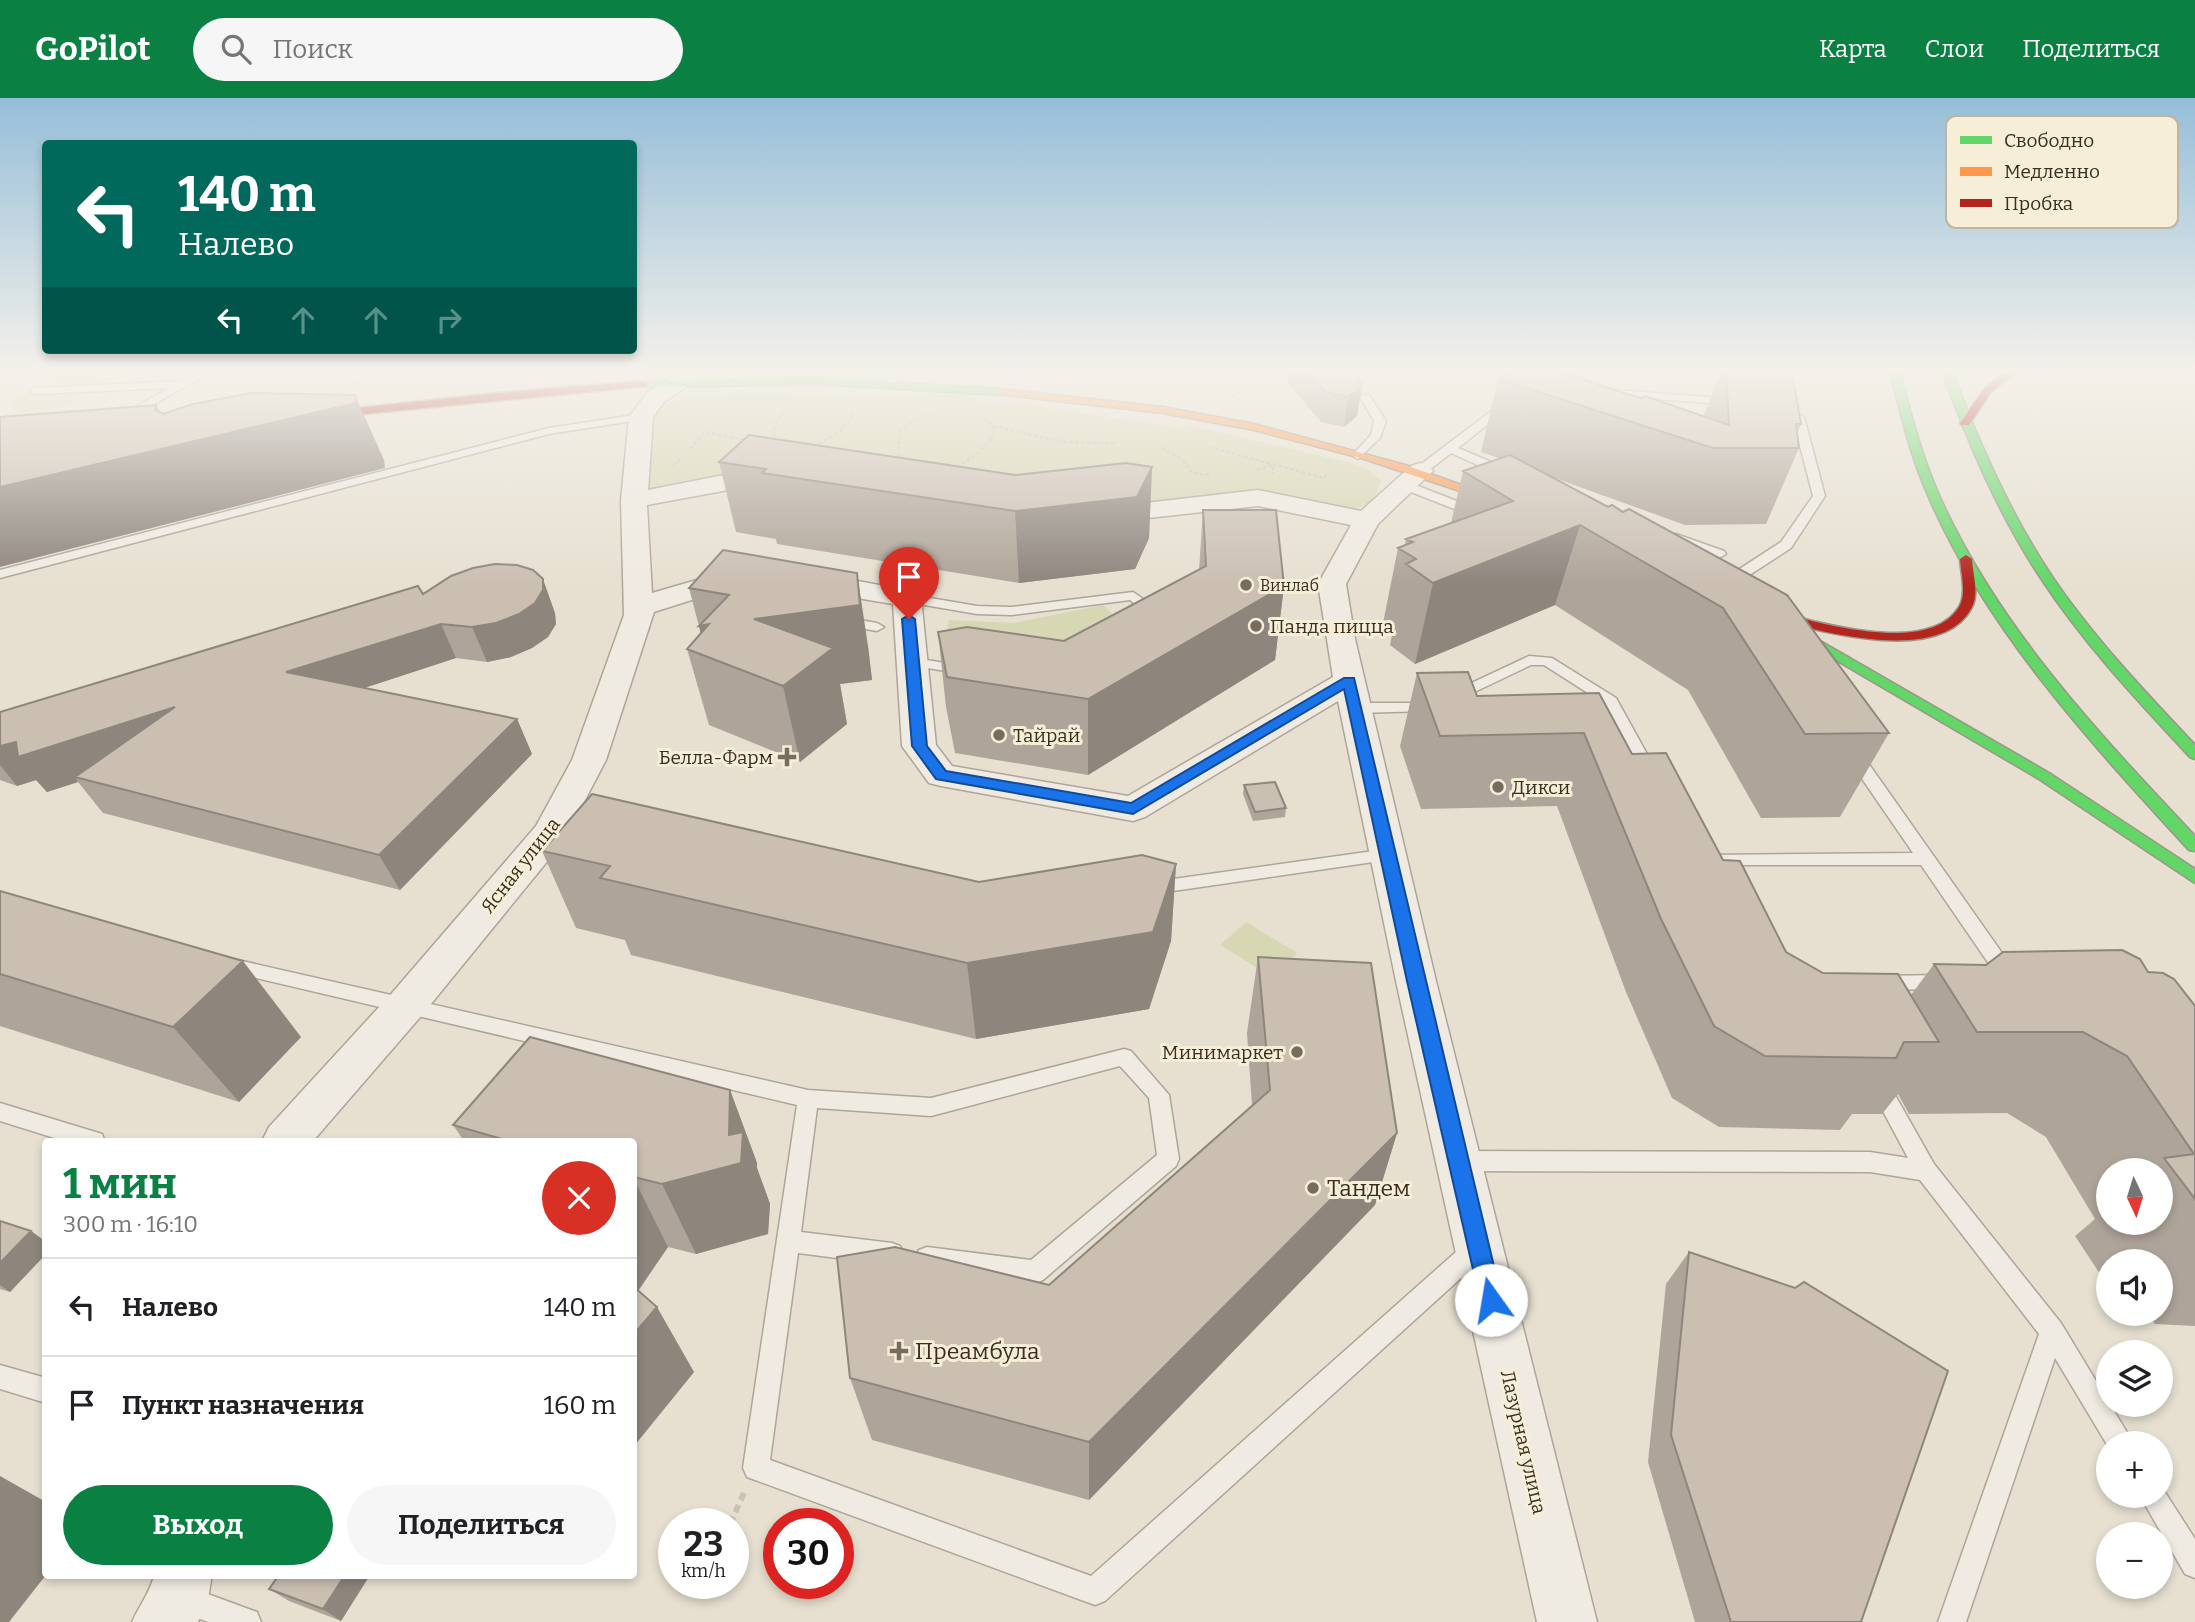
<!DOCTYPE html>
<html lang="ru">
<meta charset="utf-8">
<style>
:root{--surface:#fff;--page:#f6f6f6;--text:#202124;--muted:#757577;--line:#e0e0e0;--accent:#0b8043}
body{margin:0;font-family:Bitter,serif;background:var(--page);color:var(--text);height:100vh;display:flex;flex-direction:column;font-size:26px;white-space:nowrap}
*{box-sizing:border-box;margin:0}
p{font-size:23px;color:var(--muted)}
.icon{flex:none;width:38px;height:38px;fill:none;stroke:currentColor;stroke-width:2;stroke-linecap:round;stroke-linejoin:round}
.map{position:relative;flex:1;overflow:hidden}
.sheet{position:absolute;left:42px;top:1040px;width:595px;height:441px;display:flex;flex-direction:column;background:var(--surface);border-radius:7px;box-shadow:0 4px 10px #0003}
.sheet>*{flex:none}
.guide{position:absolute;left:42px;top:42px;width:595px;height:214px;border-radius:7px;box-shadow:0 4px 10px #0003;background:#00695c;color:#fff;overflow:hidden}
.needle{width:46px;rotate:176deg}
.buttons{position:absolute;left:2096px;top:1060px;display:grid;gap:14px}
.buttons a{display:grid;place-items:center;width:77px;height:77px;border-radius:50%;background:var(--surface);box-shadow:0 4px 10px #0003;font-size:35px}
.speed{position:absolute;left:658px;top:1410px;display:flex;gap:14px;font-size:35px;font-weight:700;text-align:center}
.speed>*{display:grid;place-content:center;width:91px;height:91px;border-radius:50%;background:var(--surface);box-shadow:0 4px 10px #0003;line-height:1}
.speed small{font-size:18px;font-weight:400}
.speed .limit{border:10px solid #d22;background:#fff;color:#111}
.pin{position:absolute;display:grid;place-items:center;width:60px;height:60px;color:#fff;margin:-72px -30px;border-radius:50% 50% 50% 0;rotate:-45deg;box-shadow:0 0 7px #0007}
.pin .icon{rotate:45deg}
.me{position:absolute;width:77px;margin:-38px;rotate:347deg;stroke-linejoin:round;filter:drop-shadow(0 0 5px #0008)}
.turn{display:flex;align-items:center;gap:24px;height:147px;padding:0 21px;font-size:32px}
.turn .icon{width:91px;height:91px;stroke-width:2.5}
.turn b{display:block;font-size:49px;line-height:60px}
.lanes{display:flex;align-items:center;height:66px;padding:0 21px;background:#0003;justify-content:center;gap:35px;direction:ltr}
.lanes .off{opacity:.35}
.round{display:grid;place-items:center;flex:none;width:74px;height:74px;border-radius:37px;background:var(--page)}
.head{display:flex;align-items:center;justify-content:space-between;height:119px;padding:0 21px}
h1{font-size:42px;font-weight:700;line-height:52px;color:var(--accent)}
.primary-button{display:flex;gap:14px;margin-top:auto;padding:14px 21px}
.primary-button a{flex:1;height:80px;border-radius:42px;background:var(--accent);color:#fff;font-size:28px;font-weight:700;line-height:80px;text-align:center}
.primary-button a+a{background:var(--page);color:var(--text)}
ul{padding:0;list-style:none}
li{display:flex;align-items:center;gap:21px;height:98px;padding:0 21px;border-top:2px solid var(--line)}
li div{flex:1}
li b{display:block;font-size:26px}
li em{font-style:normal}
header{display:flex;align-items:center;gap:42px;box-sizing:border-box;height:98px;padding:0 35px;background:var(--accent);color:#fff}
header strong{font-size:33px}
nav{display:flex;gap:38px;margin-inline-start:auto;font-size:24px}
.search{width:490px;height:63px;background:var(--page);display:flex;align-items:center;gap:18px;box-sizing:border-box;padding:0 24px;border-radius:38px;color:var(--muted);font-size:26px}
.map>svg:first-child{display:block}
.green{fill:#d6d7b3}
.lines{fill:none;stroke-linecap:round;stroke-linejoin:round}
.lane-casing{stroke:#ada599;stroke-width:3}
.street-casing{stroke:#ada599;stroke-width:3}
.fast-casing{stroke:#9c958a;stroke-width:3}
.slow-casing{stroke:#9c958a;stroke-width:3}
.jam-casing{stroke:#9c958a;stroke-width:3}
.path-far1{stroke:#c8c2b9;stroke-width:2.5;stroke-dasharray:3.5 2.5;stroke-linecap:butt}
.path{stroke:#c8c2b9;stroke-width:6;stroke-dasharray:8 5;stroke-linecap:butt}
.lane{fill:#efebe3;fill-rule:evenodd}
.street{fill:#efebe3;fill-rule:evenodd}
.fast{fill:#63d668;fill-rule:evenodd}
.slow{fill:#ff974d;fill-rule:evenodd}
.jam{fill:#b3261e;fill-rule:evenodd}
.wall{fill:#afa499;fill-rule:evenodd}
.shaded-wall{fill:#8e867d}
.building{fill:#cbbfb2;stroke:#8e867d;stroke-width:2}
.route{fill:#1a73e8;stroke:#114b97;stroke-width:2}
.poi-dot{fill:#786c5e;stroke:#f7eed8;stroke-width:2.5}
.labels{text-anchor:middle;stroke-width:6;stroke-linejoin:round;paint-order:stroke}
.far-poi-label{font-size:16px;fill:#3d2e20;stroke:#f7eed8;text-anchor:start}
.poi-label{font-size:19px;fill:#3d2e20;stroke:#f7eed8;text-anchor:start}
.street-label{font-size:19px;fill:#3d2e20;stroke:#f7eed8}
.near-poi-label{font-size:23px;fill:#3d2e20;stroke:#f7eed8;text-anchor:start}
.key{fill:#f7eed8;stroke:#bfb4a1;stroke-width:2}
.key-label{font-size:19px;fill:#3d2e20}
</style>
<header>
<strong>GoPilot</strong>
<div class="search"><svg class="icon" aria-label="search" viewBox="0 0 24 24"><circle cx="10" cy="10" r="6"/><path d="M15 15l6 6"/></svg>Поиск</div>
<nav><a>Карта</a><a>Слои</a><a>Поделиться</a></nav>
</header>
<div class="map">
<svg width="2195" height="1524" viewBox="0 0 2195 1524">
<rect width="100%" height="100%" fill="#e7e0d1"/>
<path class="green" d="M71,273H134L57,311L18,314L7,304Z
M743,295L976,297L979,304L1017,308L1023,306L1180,330L1187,327L1352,365L1366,370L1381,383L1372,406L1346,413L1275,395L1208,396L1013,420L756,377L639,393L651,315C677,295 711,297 743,295Z
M1103,507L1122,525L1053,567L943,551L949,522L1013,525Z
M1246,824L1297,855L1272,879L1220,847Z"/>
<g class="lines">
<g class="lane-casing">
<path id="lane" d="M201,273H213L127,321L121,318L123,316L169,290L35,296L30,293L35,290L182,283Z
M893,273H903L894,287H886L885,285Z
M1585,274H1593L1601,291L1734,301L1739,304L1734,307L1601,297L1591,293Z
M1365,296L1369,297L1386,323L1380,340L1358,361L1352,357L1371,337L1374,323L1360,299Z
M1502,305L1512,307L1458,350L1510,372V378H1502L1451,355L1424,376H1416V370Z
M1788,310L1804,319L1825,398L1791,450L1731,489H1721V483L1781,444L1813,398L1793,321L1782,313Z
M641,316L645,317V321L549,336L0,480V472L549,330Z
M1405,383L1480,412L1482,415L1480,418H1472L1401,390L1399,387Z
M1676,436L1724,453L1726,456L1719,460L1671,443V437Z
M1133,494L1150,506L1147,527L1142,528L1135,524L1136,507L1130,502L1012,517L977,516L907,504L900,500L907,496L977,508L1012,509Z
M842,519L877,525L884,529L877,533L837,526L835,523Z
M1529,558L1552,560L1616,600L1658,676L1656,680H1644L1605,606L1544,567H1531L1443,609L1429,613L1355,615L1347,610L1355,605H1423L1433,603Z
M913,560L965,568L972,572L965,576L908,567L906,564Z
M1853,651L1859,652L2014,872L2017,877L2014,882L2007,884L2000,882L1921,767H1706L1703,763L1706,759L1712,757L1913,755L1845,656Z
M1388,751L1397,757L1394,761L1152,796L1146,795L1143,790L1146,785L1152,784Z
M229,860L808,992L931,1000L1124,951L1131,953L1169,997L1179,1061L1176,1068L1043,1182L1035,1185L927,1171L919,1168L915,1160L919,1152L927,1149L1031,1162L1157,1057L1149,1000L1120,968L931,1018L817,1010L801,1134L892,1145L900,1148L904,1156L900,1164L892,1167L798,1155L770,1362L1091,1478L1466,1145L1474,1142L1482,1145L1486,1153L1482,1161L1105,1503L1095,1507L747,1379L743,1370L797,1007L222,872L220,867L222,862Z
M1941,877L1948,879L1951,884L1948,889L1941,891L1882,892L1875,890L1872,885L1875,880L1882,878Z
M1879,978L1886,981L1934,1066L2061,1225L2134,1346H2109V1350L2055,1260L1966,1524H1938L2039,1236L1920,1082L1870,1074L1458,1073L1450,1070L1447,1063L1450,1056L1458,1053L1870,1054L1908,1060L1869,987L1872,981Z
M0,1005L102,1036L105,1043H64L0,1023Z
M0,1267L46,1280V1305L0,1291Z
M2161,1388L2195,1441V1480L2185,1476L2140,1398H2161Z
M183,1487L257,1514L261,1524H208L173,1511L169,1501L173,1491Z"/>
</g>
<g class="street-casing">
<path id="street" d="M683,273H709L664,304L653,319L648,392L734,375L783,383L787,388L783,393L774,396L734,391L647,407L652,495L738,470L748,472L752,478L748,484L654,514L606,662L563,744L422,917L313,1043H262L269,1029L392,895L536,728L572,662L624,517L621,402L629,319L648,294Z
M1420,365L1429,368L1433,373L1378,426L1346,486L1355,541L1436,883L1597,1524H1537L1396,883L1338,603L1145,719L1133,723L941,688L929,685L902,648L893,506L809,492L799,489L795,483L799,477L809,474L917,494L921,500L936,647L952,668L1128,698L1333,579L1318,486L1351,427L1258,408L1102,425L1093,423L1089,417L1093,411L1258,392L1361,413L1411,368Z
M154,1477H212L208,1500L198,1524H132C139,1508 151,1493 154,1477Z"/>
</g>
<g class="fast-casing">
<path id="fast" d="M1890,273H1900C1910,314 1921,356 1938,395C1996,527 2098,635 2195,738V753L2189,752C2090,644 1985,531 1927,395C1910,356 1900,314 1890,273Z
M1942,273H1952C1979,345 2010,416 2053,480C2094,540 2145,594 2195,647V661L2190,659C2137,602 2083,545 2040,479C1998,415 1968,345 1942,273Z
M817,280L1000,291L1005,294L1000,297L817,286L644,289L639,286L644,283Z
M1782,521L2049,675L2195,771V785L2039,681L1778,528V522Z"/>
</g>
<g class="slow-casing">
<path id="slow" d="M1000,291L1163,309L1254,326L1405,367L1515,406L1505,408L1361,360L1254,332L1163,315L997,296V292Z"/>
</g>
<g class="jam-casing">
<path id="jam" d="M2007,273H2018L1991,294L1969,327H1961L1960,325L1985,290Z
M644,283L647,284V288L312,321L307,318L312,315L497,295Z
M1966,457L1972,461C1973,476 1979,495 1972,509C1945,563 1841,538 1796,527L1794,524L1800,520C1840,530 1932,553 1959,509C1967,496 1961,475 1960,461Z"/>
</g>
<path class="path-far1" d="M357,286L377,273
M1232,298L1274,273
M993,328L1063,344L1115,345
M776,344C771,328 777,318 791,309
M814,349L840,334L854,316L849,310
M1209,349L1324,380L1329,374
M1162,350L1183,362L1192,375L1210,377
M690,351L704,334L750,343
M901,364L898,354L900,333L911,324L931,316
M673,367L683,359
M957,370L979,354L993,339L992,328L983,319
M1257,372L1273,367V376"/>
<path class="path" d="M730,1426L744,1395"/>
<use href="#lane" class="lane"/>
<use href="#street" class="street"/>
<use href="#fast" class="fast"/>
<use href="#slow" class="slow"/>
<use href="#jam" class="jam"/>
</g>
<path class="wall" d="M295,273H318L313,276Z
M1288,273H1354L1362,288L1357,318L1344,329L1321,324L1287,284Z
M1721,273H1792L1801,326L1797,336L1799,350L1766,426L1685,427L1549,378L1889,635L1840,719L1761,720L1688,592L1555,507L1415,566L1390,547L1392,537L1382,530L1398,450L1405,447L1406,441L1451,425L1463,373L1501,361L1481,354L1498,281L1624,295L1704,318Z
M719,364L1015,377L1152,369L1149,440L1135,471L1019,485L777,446L776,441L736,434Z
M1203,412L1284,488L1275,562L1088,677L955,655L946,609L938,534L1064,543L1199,472Z
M723,452L868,548L872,582L840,586L847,626L800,664L709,627L687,551L701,536L689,490Z
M423,496L555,515L556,526L548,539L532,550L511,559L487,564L456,560L364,590L517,621L532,656L400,792L103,715L78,684L47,694L36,682L17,688L0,682V614Z
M1417,575L1477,598L1599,595L1632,656L1723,762L1786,854L1823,875L1911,897L1934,866L2148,874L2195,908V1228L2155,1226L2149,1216H2161V1164H2109V1178L2102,1179L2075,1138L2095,1121L2046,1039L2007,1015L1909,1016L1898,996L1882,1016H1852L1840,1032L1719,1029L1672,1000L1626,894L1557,708L1421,711L1400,648ZM2109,1073H2161V1125H2109Z
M1244,687L1286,710L1285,719L1253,723L1243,696Z
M542,753L979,784L1176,766L1171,843L1149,911L976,941L631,857L625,842L576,830Z
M0,793L301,939L239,1004L0,928Z
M1258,859L1397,1035L1375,1107L1089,1402L872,1342L850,1280L1049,1187L1252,1007L1247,935Z
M730,992L757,1065V1070L770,1106L768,1136L696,1156L668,1149L638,1192L694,1274L634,1348V1043H464L453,1027Z
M0,1123L31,1133L46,1144V1156L10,1194L0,1191Z
M1689,1154L1861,1524H1695L1648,1364L1666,1186Z
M279,1477H370L341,1523L289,1503L269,1491Z"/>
<path class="shaded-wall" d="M1362,288L1357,318L1344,329L1348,299Z
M355,297L384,362L385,370L0,469V389L155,312L156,307L178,347Z
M1152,369L1149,440L1135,471L1019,485L1015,413Z
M1580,427L1555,507L1415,566L1433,485Z
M857,475L868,548L872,582L840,586L847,626L800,664L783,588L754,521Z
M543,481L555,515L556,526L548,539L532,550L511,559L487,564L472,529Z
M1284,488L1275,562L1088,677V601Z
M441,526L456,560L306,609L286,574Z
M709,526L707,559L699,528Z
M175,609L75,679L78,684L47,694L36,682L17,688L0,667V648L16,644Z
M517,621L532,656L400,792L379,757Z
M1176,766L1171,843L1149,911L976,941L967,865Z
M243,863L301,939L239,1004L173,929Z
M730,992L757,1065V1070L770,1106L768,1136L696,1156L662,1086L729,1037Z
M1397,1035L1375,1107L1089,1402V1344Z
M634,1081L668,1149L634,1199Z
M31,1133L46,1144V1156L10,1194L0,1187V1165Z
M657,1209L694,1274L634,1348V1236Z
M0,1378L46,1404V1477L9,1524H0Z
M345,1477H370L341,1523L323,1511Z"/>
<path class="building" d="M1307,273H1354L1362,288L1348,299L1325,294Z
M1512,273H1559L1624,295L1641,300L1645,298L1729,327L1726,273H1792L1801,326H1796L1799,350H1713L1498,281Z
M252,295L355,297L356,305L0,389V319L156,307L155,312L163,316L193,306Z
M749,337L1015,377L1126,365L1152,369L1137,399L1015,413L762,375L766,371L719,364Z
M1510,357L1608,409L1612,407L1623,414L1629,411L1787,497L1889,635L1805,636L1723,510L1580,427L1433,485L1406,466L1416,461L1398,450L1413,444L1406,441L1513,403L1463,373Z
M1203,412H1276L1284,488L1088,601L947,579L938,534L967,529L1064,543L1206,468Z
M723,452L857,475L860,507L754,521L833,550L783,588L687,551L709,526L699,528L729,497L689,490Z
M495,466L517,467L533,472L543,481V492L535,505L519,516L496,525L472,529L441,526L286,574L517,621L379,757L75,679L175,609L18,659L16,644L0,648V614L418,488L423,496L451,478L473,470Z
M1468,574L1477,598L1599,595L1632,656L1666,655L1723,762L1740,763L1786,854L1823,875L1898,876L1939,944H1904L1896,960L1765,958L1714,928L1661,821L1584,635L1440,638L1417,575Z
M1275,684L1286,710L1255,714L1244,687Z
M592,696L979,784L1142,757L1176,766L1153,834L967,865L600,780L610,768L542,753Z
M0,793L243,863L173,929L0,876Z
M2122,852L2140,861L2148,874L2163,875L2174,881L2195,908V1101L2164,1060L2194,1056L2127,958L2083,934H1977L1934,866L1986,867L2003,854Z
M1258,859L1371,865L1397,1035L1089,1344L850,1280L837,1159L895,1149L1049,1187L1270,992Z
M530,939L730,992L729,1037L743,1034L741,1065L662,1086L634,1079V1043H509L453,1027Z
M0,1123L31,1133L0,1165Z
M1689,1154L1795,1190L1804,1184L1948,1273L1861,1524H1731L1671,1337Z
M634,1189L657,1209L634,1236Z
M279,1477H345L323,1511L269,1491Z"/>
<linearGradient id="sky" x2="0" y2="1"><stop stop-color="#96bed9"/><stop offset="0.56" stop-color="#f4f1ea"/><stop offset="1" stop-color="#f4f1ea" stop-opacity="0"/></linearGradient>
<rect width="2195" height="486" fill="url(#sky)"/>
<path class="route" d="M909,517L915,521L927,648L946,673L1131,705L1344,580H1354L1502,1202L1499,1210L1491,1213L1484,1210L1480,1202L1407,883L1344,591L1133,716L936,681L912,648L902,521Z"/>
<g class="poi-dot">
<circle cx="1246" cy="487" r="7"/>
<circle cx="1256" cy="528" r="7"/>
<circle cx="999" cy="637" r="7"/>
<path d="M783.5 648.5h7v7h7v7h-7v7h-7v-7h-7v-7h7z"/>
<circle cx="1498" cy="689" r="7"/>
<circle cx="1297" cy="954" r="7"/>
<circle cx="1313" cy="1090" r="7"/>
<path d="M895.5 1242.5h7v7h7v7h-7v7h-7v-7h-7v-7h7z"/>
</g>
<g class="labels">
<g class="far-poi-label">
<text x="1260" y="493">Винлаб</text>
</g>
<g class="poi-label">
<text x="1270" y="535">Панда пицца</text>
<text x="1013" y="644">Тайрай</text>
<text x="773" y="666" text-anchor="end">Белла-Фарм</text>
<text x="1512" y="696">Дикси</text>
<text x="1283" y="961" text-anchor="end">Минимаркет</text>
</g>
<g class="street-label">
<text transform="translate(520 767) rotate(-52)" y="7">Ясная улица</text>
<text transform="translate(1524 1344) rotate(77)" y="7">Лазурная улица</text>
</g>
<g class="near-poi-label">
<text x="1327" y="1098">Тандем</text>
<text x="915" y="1261">Преамбула</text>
</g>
</g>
<rect x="1946" y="18" width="232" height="112" rx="10" class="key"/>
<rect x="1960" y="38" width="32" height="8" fill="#63d668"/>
<rect x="1960" y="69" width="32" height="9" fill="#ff974d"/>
<rect x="1960" y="101" width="32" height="8" fill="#b3261e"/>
<g class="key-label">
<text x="2004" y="49">Свободно</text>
<text x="2004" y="80">Медленно</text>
<text x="2004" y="112">Пробка</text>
</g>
</svg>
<div class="buttons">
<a><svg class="needle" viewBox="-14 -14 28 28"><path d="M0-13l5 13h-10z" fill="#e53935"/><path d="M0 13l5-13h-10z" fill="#757577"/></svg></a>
<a><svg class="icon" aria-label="sound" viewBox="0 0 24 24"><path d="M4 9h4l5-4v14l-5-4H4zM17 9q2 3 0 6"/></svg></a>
<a><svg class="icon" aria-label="layers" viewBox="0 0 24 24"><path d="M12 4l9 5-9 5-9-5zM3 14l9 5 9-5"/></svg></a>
<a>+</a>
<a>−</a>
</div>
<div class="speed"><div>23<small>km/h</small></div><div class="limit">30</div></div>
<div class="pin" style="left:909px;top:521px;background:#d93025"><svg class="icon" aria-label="arrive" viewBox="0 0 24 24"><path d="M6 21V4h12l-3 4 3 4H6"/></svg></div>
<svg class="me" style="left:1491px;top:1202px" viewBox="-20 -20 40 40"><circle r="19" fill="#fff"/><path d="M0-13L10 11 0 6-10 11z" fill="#1a73e8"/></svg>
<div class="guide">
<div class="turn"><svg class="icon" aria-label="left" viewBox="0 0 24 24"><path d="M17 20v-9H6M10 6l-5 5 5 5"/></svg><div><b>140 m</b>Налево</div></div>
<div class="lanes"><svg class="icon" aria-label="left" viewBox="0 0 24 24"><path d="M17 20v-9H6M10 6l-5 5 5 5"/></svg><svg class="icon off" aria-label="ahead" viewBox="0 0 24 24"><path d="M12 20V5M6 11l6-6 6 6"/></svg><svg class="icon off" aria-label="ahead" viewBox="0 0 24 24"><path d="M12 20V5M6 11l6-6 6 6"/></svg><svg class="icon off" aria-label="right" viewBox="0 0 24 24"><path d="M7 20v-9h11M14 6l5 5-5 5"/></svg></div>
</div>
<section class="sheet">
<div class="head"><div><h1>1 мин</h1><p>300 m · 16:10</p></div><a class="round" style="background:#d93025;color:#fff"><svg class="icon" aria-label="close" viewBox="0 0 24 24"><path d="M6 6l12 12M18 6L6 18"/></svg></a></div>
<ul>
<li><svg class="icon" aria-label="left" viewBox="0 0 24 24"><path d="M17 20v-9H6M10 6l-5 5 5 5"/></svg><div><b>Налево</b></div><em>140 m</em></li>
<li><svg class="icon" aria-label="arrive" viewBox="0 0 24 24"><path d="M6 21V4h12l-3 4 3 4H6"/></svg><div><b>Пункт назначения</b></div><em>160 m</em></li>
</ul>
<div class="primary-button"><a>Выход</a><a>Поделиться</a></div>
</section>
</div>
